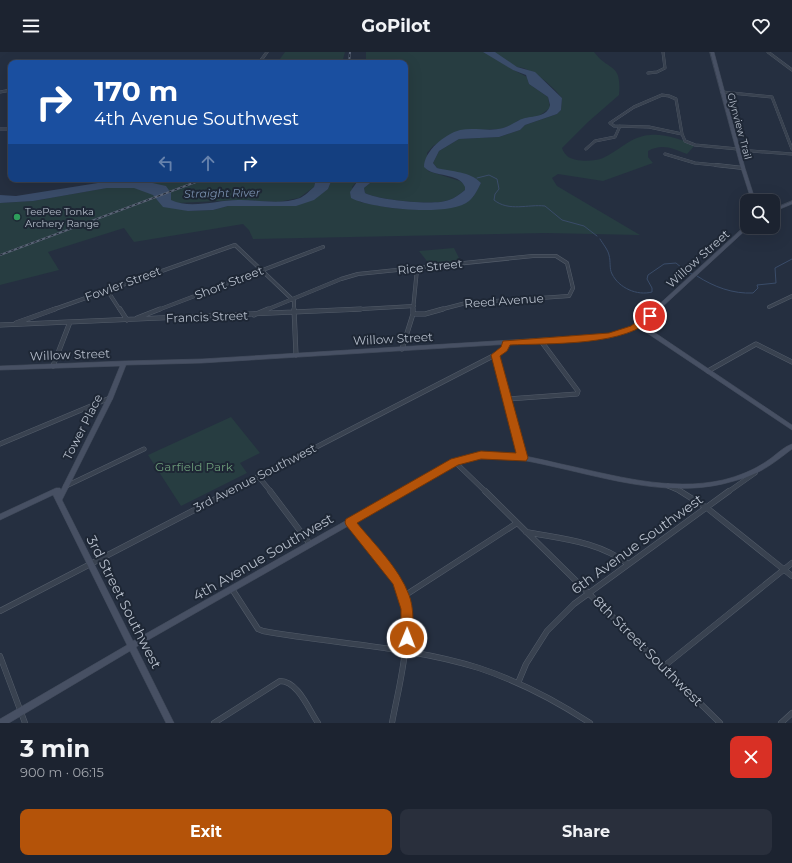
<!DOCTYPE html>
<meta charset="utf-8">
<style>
:root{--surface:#1c2330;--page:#292f3c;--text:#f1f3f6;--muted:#a0a4ab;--line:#3a404c;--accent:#b45309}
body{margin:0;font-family:Montserrat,sans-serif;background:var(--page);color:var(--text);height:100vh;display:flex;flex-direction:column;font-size:15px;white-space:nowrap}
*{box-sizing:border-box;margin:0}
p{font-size:13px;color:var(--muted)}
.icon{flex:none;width:22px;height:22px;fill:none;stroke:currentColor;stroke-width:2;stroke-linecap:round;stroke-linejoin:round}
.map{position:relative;height:671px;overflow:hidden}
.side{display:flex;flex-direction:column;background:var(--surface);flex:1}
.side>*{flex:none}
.guide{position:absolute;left:8px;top:8px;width:400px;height:122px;border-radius:8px;box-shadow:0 4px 16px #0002,0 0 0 1px var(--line);background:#1a4fa0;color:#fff;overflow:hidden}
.buttons{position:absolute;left:740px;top:142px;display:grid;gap:8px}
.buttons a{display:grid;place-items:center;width:40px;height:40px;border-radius:8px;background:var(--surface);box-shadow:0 4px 16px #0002,0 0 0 1px var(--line);font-size:20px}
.pin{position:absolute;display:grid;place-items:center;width:34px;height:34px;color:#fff;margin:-17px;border:2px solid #fff;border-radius:50%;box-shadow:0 1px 4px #0007}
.me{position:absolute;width:44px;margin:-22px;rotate:1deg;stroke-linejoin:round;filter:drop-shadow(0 0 3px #0008)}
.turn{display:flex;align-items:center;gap:14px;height:84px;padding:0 20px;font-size:18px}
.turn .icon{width:52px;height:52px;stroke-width:2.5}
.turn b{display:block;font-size:28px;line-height:34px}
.lanes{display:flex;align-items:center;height:38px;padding:0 20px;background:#0003;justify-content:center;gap:20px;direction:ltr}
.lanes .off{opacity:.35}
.round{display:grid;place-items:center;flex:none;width:42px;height:42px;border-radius:8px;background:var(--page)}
.summary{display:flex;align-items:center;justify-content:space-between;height:68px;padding:0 20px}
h1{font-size:24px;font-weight:700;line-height:30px}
.cta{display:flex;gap:8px;margin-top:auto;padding:8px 20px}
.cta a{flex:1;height:46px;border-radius:8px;background:var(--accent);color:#fff;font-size:16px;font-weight:700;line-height:46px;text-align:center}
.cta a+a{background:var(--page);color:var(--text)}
header{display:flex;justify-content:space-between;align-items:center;height:52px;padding:0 20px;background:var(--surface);font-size:18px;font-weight:700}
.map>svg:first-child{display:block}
.green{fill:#273d41}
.water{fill:#3a4c69}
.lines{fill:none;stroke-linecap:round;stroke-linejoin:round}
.stream{stroke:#3a4c69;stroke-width:1}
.street-far3-casing{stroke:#545d6a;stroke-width:3}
.street-far2-casing{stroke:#545d6a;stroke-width:4}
.street-far1-casing{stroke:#545d6a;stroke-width:5}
.street-casing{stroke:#545d6a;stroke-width:6}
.secondary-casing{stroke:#545d6a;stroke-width:0.5}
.street-far3{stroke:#394250;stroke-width:2.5}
.street-far2{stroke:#394250;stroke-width:3}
.street-far1{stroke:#394250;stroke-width:4}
.street{stroke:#394250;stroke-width:5}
.secondary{fill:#475063;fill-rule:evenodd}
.rail-casing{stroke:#5b6577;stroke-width:2}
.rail{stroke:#1e2735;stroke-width:1;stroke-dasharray:3;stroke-linecap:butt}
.route{fill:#b45309;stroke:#753606}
.leisure-dot{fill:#2e9e5b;stroke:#1e2735;stroke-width:1.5}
.labels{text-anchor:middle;stroke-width:4;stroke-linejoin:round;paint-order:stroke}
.far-street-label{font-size:10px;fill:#b5bdca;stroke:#1e2735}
.far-poi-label{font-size:10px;fill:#b5bdca;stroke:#1e2735;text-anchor:start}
.far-water-label{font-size:11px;font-style:italic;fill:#7c92b2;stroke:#1e2735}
.street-label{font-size:12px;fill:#b5bdca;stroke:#1e2735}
.park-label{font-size:12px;fill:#6c9c79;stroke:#1e2735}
.near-street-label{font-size:14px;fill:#b5bdca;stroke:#1e2735}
</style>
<header><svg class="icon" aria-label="menu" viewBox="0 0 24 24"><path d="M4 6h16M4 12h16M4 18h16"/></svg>GoPilot<svg class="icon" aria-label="heart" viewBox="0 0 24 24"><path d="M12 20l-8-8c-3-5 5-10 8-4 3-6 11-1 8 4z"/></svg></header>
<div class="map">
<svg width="792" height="671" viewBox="0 0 792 671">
<rect width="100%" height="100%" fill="#252f40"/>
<path class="green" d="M285,0H345L342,11H277Z
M366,0H594C609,20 622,10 619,43L588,70L562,96C563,99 565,102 567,104C575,110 594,110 603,106C619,99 631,84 650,83C662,81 684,88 695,93L687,102C673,97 663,91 648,99V105L653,111L603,129L558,122L552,126L557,134L640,183L546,181L253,187L249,178L243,172L134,190L124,176L48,200L59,218L0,233V151L33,149L106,136L111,127H316L314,135L299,146L278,150L240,148L177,151L170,148L171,142L158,148L188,159L213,158L228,154H295L328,137L332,127H359L352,135L360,150L391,156L426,158L473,145L481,131L437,116L433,111L439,99L459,87L499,85L520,78L525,73L557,62L561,58L562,46C552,33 526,10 510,16L527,25L529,32L548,45L550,56L539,64L517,69L513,73L500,77L460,79L433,94L427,101L428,119L460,129L465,133V138C460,142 455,146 449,148C435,154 378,148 365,141L364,136L375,127H405V11H366Z
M454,196L461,210L430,213L419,199Z
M231,365L260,401L240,411L247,421L181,454L148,403Z"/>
<path class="water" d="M483,0H495L517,15L535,20L562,46L561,58L557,62L525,73L520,78L499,85L459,87L439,99L433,111L437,116C452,120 470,119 481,131C478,137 474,145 469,149C450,165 372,157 351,146L350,140L359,127H375L364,136L365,141C378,148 435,154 449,148C455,146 460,142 465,138V135C459,120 434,126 424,115C424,99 445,82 460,78C475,75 489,80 503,76C511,74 517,68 525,66C535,64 548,64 550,53L548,45L529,32L526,23L513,18Z
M123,127L139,128L166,134L171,141V148C192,158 219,147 241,148C260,148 281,153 300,146C305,144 310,138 314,135L316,127H332L328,137L314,148L296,154H228L213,158L188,159L163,155L153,143L134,136H107L33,149L0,151V143L16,144Z"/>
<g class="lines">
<path class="stream" d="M477,126L489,123L497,127L499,137L495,142L494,148C509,160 528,152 545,154L562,168L584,174L597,184
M600,187C603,192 608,198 609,203C611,210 609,216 612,222C619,236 637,244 652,240V236L647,227L648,223L664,212L676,211L688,221L692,222
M697,224C714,235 733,242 753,241L758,236L757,233L776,231L775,216L792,207"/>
<g class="street-far3-casing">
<path id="street-far3" d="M768,0L792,18
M259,11L267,0
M648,21L657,20L665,16L663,0
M0,40L11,38
M722,40L772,45L792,97
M662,43L669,44L676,47L682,82L649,75L614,74L610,71L634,55Z
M0,77H11
M682,82L685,89L695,93L738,97
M586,97L595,89L615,85L620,74
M738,98L792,102
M665,102L695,111L725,114"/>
</g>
<g class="street-far2-casing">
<path id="street-far2" d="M716,113L743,116
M107,238L120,258
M769,255L792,244
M52,258L235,193L294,249V258
M158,258L323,195
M266,258L341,227L358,222L533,204H556L567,211L573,236L569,244L466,251L439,258
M344,258L414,254
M413,258L417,217"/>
</g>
<g class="street-far1-casing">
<path id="street-far1" d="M120,257L127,268
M294,257L296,303
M413,262V257
M254,263L268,257
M137,266L160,257
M16,271L55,257
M0,273L361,257
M402,297L413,262H425L443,257
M495,303L523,406
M53,314L70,270
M708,319L756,292L792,310
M507,347L577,342L578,339L541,289
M0,392L110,346
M455,410L486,440
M258,424L271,440
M66,434L144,397
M668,434L682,440
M229,440L495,303L504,297L506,291
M728,440L755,421"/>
</g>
<g class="street-casing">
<path id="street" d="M270,439L310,492
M485,439L720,671
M680,439L707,456L792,524
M350,470C364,487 381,503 392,522C419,568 401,622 392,671
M526,480C562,487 598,489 628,512
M232,537L258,577L263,579C334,592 409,594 479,616C518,629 555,648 590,671
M404,544L517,471
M0,559L231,439
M0,604L25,671
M663,615L792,511
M518,631L526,612L547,579L574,552L729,439
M214,671L280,629C298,629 309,658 318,671
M781,671L792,661"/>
</g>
<g class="secondary-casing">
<path id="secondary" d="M710,0H714L745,116L753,141L760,149H756L749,141L741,116Z
M792,149V152L773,160V157Z
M745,174H747V175H749L647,269L642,272L792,373V378L638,275L630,280L609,286L202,311L126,313L113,346L62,448L133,589L453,408C462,406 470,403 479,402C507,398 534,406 561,412C613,423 669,440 723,428C739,424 754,418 767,409C775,404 783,395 792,392V397C780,406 768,416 754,422C748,425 741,427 734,429C675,447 613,428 555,415C520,407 493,401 457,412L136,595L174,671H166L130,599L9,671H0V667L127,593L53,443L0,468V462L56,436H60L61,438L107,346L120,314L0,318V314L124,309L202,307L609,282L626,278L643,267Z"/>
</g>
<use href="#street-far3" class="street-far3"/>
<use href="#street-far2" class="street-far2"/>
<use href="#street-far1" class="street-far1"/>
<use href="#street" class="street"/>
<use href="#secondary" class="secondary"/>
<g class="rail-casing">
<path id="rail" d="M349,11L350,0
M0,203L204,127"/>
</g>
<use href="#rail" class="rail"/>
</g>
<path class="route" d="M647,262H650L654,264C630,295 547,291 510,293L507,299L500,304L528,406L526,409L481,407L458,413L357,471C375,493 399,516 409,543C414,556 413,572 413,586L411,590L407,591L403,590L401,586V557L393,532L346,473L345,470L346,467L451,407L481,399L516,401L491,303L501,295L503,289L609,281L631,274Z"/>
<circle class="leisure-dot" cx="17" cy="165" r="4"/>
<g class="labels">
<g class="far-street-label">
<text transform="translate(740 74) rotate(75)" y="4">Glynview Trail</text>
</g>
<g class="far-poi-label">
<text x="25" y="163">TeePee Tonka<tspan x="25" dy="12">Archery Range</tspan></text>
</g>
<g class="far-water-label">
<text transform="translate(222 141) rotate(-1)" y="4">Straight River</text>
</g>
<g class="street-label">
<text transform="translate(698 207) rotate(-42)" y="4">Willow Street</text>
<text transform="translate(430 215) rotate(-6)" y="4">Rice Street</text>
<text transform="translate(229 231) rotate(-21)" y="4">Short Street</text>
<text transform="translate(123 232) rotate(-20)" y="4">Fowler Street</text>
<text transform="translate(504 249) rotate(-4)" y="4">Reed Avenue</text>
<text transform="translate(207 265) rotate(-2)" y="4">Francis Street</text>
<text transform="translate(393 287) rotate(-3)" y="4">Willow Street</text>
<text transform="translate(70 303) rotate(-2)" y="4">Willow Street</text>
<text transform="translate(83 375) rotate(-63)" y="4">Tower Place</text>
<text transform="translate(255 426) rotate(-27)" y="4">3rd Avenue Southwest</text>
</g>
<g class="park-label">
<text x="194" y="419">Garfield Park</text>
</g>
<g class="near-street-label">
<text transform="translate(637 492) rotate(-36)" y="5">6th Avenue Southwest</text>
<text transform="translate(263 505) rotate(-30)" y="5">4th Avenue Southwest</text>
<text transform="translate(124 550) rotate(63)" y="5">3rd Street Southwest</text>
<text transform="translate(648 599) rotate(45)" y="5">8th Street Southwest</text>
</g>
</g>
</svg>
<div class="buttons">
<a><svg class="icon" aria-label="search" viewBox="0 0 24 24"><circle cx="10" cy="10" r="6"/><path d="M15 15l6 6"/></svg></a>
</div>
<div class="pin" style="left:650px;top:264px;background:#d93025"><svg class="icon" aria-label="arrive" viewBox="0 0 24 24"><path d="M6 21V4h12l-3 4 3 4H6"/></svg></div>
<svg class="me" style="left:407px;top:586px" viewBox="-20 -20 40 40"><circle r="17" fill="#b45309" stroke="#fff" stroke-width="3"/><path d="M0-11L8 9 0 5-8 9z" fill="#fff"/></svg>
<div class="guide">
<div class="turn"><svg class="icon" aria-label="right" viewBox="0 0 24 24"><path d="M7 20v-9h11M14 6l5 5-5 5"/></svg><div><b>170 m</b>4th Avenue Southwest</div></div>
<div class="lanes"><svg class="icon off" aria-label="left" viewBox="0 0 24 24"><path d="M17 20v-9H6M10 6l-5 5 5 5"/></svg><svg class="icon off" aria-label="ahead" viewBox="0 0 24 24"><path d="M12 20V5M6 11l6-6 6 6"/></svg><svg class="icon" aria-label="right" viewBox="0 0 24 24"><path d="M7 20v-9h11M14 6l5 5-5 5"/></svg></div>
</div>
</div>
<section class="side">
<div class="summary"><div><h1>3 min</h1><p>900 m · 06:15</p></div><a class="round" style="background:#d93025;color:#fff"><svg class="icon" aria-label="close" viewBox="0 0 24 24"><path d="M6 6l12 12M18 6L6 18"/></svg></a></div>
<div class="cta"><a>Exit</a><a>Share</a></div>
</section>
